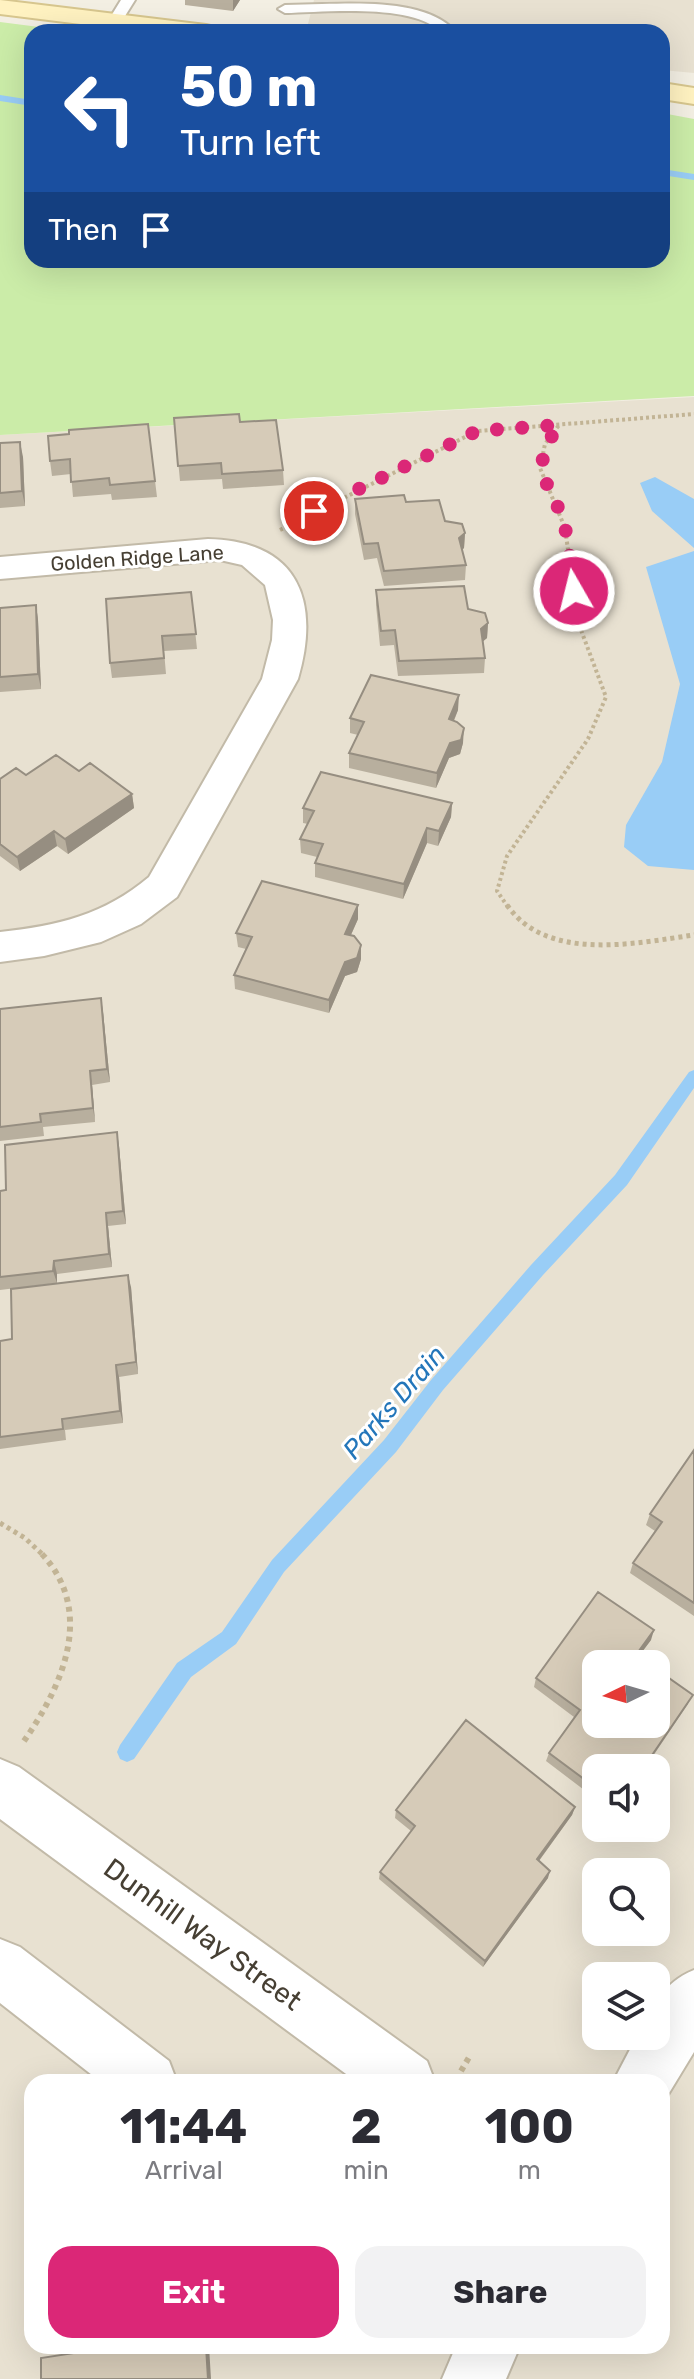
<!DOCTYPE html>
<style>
:root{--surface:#fff;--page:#f2f2f3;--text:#2b2b33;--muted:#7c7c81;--accent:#db2777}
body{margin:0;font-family:Rubik,sans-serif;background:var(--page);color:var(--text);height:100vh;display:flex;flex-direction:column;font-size:30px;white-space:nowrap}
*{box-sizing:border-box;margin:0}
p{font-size:26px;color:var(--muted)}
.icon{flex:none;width:44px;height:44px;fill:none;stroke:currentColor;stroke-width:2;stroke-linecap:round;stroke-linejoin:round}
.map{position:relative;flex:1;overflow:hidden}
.panel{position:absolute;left:24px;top:2074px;width:646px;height:280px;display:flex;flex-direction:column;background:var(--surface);border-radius:24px;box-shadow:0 8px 32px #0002}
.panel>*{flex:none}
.top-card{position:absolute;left:24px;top:24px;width:646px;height:244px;border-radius:24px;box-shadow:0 8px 32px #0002;background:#1a4fa0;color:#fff;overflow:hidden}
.needle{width:52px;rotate:265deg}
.tools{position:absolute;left:582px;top:1650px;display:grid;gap:16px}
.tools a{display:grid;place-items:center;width:88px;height:88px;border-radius:16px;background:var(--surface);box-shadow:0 8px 32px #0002;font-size:40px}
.pin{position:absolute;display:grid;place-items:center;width:68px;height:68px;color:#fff;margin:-34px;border:4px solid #fff;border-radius:50%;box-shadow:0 2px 8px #0007}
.me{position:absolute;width:88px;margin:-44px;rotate:352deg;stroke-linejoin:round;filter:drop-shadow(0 0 6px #0008)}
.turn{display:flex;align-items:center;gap:28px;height:168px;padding:0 24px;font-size:36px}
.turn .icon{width:104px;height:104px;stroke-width:2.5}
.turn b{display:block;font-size:56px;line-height:68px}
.then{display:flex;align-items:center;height:76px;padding:0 24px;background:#0003;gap:16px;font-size:30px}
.eta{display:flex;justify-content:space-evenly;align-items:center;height:136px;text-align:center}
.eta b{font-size:48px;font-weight:700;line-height:56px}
.button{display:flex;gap:16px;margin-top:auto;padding:16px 24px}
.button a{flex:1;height:92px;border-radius:24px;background:var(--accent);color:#fff;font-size:32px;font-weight:700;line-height:92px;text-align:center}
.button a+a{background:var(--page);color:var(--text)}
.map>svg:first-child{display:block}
.residential{fill:#e8e1d1;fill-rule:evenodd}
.green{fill:#cbeca8}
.water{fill:#99cdf6}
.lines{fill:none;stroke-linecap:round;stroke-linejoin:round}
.stream{fill:#99cdf6;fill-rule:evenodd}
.lane-casing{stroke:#c2baa8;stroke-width:4}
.street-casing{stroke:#c2baa8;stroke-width:4}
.secondary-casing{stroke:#d7c68e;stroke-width:4}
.path-far2{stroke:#c2b495;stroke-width:4;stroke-dasharray:3 3;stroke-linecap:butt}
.path-far1{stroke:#c2b495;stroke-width:5;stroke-dasharray:4 4;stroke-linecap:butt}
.path{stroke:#c2b495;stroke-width:6;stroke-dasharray:5 5;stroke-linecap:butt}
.lane{fill:#fff;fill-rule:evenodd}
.street{fill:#fff;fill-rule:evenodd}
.secondary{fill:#fff2c1;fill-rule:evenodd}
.wall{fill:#b8af9e}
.shaded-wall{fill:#968e81}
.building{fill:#d6cbb8;stroke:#968e81;stroke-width:2}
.route{stroke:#db2777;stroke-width:14;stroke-dasharray:0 25.2}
.labels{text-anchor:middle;stroke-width:6;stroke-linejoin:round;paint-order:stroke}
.far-street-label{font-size:20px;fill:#463f33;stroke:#fff}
.water-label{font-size:26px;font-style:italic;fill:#2376ba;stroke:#fff}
.near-street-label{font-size:28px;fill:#463f33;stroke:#fff}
</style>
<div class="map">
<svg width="694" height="2379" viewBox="0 0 694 2379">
<rect width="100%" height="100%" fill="#f3efe3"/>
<path class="residential" d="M314,0H694V73L662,70V32H306Z
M694,397V2379H0V435ZM596,1664H656V1724H596ZM596,1768H656V1828H596ZM596,1872H656V1932H596ZM596,1976H656V2036H596ZM32,2082H662V2346H32Z"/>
<path class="green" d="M0,22L78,32H32V260H662V113L694,119V396L0,435Z"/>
<path class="water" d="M655,477L694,499V548L652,511L640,483Z
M694,551V870L648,866L624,847L626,825L662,762L680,684L646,567Z"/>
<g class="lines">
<path class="stream" d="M0,95L32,100V106L0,101Z
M662,169L694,174V180L662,175Z
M694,1070V1088L627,1185L543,1275L443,1390L396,1452L284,1572L236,1644L191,1677L134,1759L127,1762L120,1759L117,1752L120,1745L177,1663L222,1632L272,1560L384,1440L431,1380L531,1265L615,1175L689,1072Z"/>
<g class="lane-casing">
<path id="lane" d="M121,0H135L120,24H110L108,21Z
M322,4C363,3 428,0 456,32H441C413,3 324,12 285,13L278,9L285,5Z"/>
</g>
<g class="street-casing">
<path id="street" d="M208,539C298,541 321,600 298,679L177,897L141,924L101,942L44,956L0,962V932C57,926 104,915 149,877L262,679L272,640L273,620L265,585L242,565L220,560L0,579V557Z
M0,1759L19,1767L427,2061L435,2082H357L0,1819Z
M0,1939L20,1947L169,2061L177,2082H101L0,2003Z
M694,1970V2052L663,2103L662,2082H613L637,2036H656C656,2002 661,1984 694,1970Z
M456,2346H520L506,2379H442Z"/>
</g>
<g class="secondary-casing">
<path id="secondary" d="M0,0L206,25L215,27L218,32H145L0,14Z
M662,83L694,88V104L662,99Z"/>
</g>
<path class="path-far2" d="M280,530L477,431L694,414
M508,907L497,891L507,856L588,739L606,697L578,622L565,528L540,468L545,444L559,425"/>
<path class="path-far1" d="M507,905C547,963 636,943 694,935
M0,1523L25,1538L43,1555"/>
<path class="path" d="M24,1741C63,1685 96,1611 41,1553
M461,2071L471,2054
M662,2196L665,2198"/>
<use href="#lane" class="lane"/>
<use href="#street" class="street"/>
<use href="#secondary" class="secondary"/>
</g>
<path class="wall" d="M185,0H240L233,11L185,5Z
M174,418L283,470L284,485L223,489L222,479L180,481Z
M148,424L157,497L112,500L111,494L73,497L71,474L52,476L50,461L69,434Z
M0,443L23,457L25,506L0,508Z
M355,499L406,502L445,521L465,533L464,548L462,550L466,565L465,580L384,586L377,558L364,560L355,514Z
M376,590L468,609L488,623L487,638L483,641L485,658L484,673L398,676L394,645L380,646L376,605Z
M191,592L197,649L164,651L166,674L112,678L110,663Z
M36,605L38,620L41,689L0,692V608Z
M458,710L454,721L463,743L460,754L449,758L436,788L349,768V753L358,735L350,733V718Z
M26,775L132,794L134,808L68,854L57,846L20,871L0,856V779Z
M452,803L451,817L438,846L427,843L403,899L315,877V863L317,857L301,853L300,839L308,824L303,823V808Z
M358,905V919L351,935L361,959L357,972L345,976L329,1013L235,989L234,975L246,949L238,947L236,933Z
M0,1009L103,1012L110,1082L92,1085L95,1122L43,1127L44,1136L0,1141Z
M119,1146L126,1224L108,1226L112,1267L57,1274V1283L0,1290V1191L6,1190Z
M131,1287L138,1374L119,1377L123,1423L65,1430L66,1440L0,1449V1341L12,1339Z
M694,1450V1616L630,1573L633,1563L655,1531L646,1525L650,1514Z
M651,1640L638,1657L688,1704L647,1765L596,1768V1799L546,1761L549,1753L574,1717L534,1687L536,1678Z
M575,1807L572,1815L539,1861L548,1878L483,1967L379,1879L380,1872L411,1831L395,1818L396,1810Z"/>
<path class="shaded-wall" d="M233,0H240L233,11Z
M20,442L23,457L25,506L22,491Z
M465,533L464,548L458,553L459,538Z
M36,605L38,620L41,689L38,674Z
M488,623L487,638L480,644L481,629Z
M459,695L458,710L448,734L449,719Z
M464,728L463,743L460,754L449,758L436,788L437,773L450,743Z
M132,794L134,808L68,854L65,839Z
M452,803L451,817L438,846L439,831Z
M427,828V843L403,899L404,884Z
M54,831L57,846L20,871L17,857Z
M358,905V919L345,948V934Z
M361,945V959L357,972L345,976L329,1013V1000L345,962Z
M101,998L103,1012L110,1082L107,1069Z
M90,1071L92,1085L95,1122L93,1108Z
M117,1132L119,1146L126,1224L123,1211Z
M106,1213L108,1226L112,1267L109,1254Z
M54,1261L57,1274V1283L53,1271Z
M128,1275L131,1287L138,1374L136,1362Z
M116,1365L119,1377L123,1423L120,1411Z
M654,1630L651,1640L633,1664L636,1655Z
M575,1807L572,1815L535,1866L537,1859Z
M550,1871L548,1878L483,1967L485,1961Z
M206,2346H209L211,2379H208Z"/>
<path class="building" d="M239,414L240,422L276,420L283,470L222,474L221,463L178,466L174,418Z
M148,424L155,481L110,485L109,478L71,482L70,459L50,461L48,436L69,434V430Z
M20,442L22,491L0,493V443Z
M404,495L406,502L439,500L445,521L462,524L465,533L459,538L466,565L384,571L378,543L364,544L355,499Z
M464,586L468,609L485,613L488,623L481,629L485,658L399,661L395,630L381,631L376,590Z
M191,592L196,634L162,636L164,658L110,663L106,599Z
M36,605L38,674L0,677V608Z
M371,675L459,695L449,719L457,722L464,728L461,740L450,743L437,773L349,753L364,722L350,718Z
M56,755L79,771L90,763L132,794L65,839L54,831L17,857L0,844V779L16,768L26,775Z
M321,772L452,803L439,831L427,828L404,884L315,863L323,844L300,839L314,811L303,808Z
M262,881L358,905L345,934L354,936L361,945L357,958L345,962L329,1000L234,975L252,937L236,933Z
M101,998L107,1069L90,1071L93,1108L40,1114L41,1122L0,1127V1009Z
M117,1132L123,1211L106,1213L109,1254L54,1261L53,1271L0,1277V1191L6,1190L5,1145Z
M128,1275L136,1362L116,1365L120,1411L62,1419L63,1429L0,1437V1341L12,1339L11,1289Z
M694,1450V1603L633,1563L662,1522L650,1514Z
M598,1592L654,1630L636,1655L649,1664H596V1724H656V1669L693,1695L646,1764L651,1768H596V1788L549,1753L580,1710L536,1678Z
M466,1720L575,1807L537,1859L550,1871L485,1961L380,1872L415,1826L396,1810Z
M656,1772L663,1778L656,1790Z
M94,2346H206L208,2379H41V2358L94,2350Z"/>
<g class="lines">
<path class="route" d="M314,511L477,431L559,425C524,476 553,480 565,528C570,548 571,571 574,591"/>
</g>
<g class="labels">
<g class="far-street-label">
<text transform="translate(137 558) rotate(-4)" y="7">Golden Ridge Lane</text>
</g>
<g class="water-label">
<text transform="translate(394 1402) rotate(-49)" y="9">Parks Drain</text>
</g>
<g class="near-street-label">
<text transform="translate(203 1934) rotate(36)" y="10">Dunhill Way Street</text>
</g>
</g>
</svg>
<div class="tools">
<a><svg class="needle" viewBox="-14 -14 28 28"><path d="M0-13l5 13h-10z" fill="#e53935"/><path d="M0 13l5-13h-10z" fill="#7c7c81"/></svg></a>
<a><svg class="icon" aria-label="sound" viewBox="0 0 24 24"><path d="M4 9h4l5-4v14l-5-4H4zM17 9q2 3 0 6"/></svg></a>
<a><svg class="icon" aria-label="search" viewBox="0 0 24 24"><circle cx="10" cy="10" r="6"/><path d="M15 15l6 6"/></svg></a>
<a><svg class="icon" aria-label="layers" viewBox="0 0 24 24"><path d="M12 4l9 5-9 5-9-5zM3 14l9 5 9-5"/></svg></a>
</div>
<div class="pin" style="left:314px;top:511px;background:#d93025"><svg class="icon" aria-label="arrive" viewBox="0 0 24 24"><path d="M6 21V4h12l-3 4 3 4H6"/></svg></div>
<svg class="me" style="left:574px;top:591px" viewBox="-20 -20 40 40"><circle r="17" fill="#db2777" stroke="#fff" stroke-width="3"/><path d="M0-11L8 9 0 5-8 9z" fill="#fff"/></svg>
<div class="top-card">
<div class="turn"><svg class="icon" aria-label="left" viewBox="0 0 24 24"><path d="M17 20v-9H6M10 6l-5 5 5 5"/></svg><div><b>50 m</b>Turn left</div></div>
<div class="then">Then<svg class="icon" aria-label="arrive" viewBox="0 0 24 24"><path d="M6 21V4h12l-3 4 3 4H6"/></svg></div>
</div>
<section class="panel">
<div class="eta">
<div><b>11:44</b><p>Arrival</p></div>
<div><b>2</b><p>min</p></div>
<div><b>100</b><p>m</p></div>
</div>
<div class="button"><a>Exit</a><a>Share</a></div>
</section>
</div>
